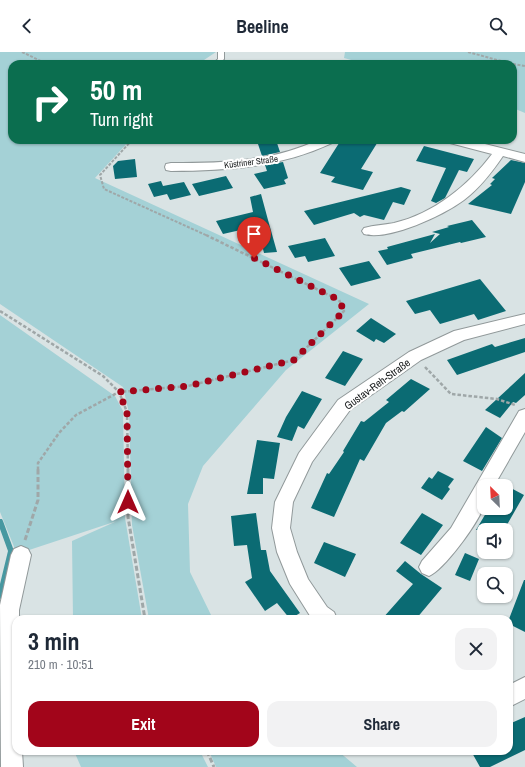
<!DOCTYPE html>
<meta charset="utf-8">
<style>
:root{--surface:#fff;--page:#f2f2f3;--text:#1f2937;--muted:#747a83;--accent:#a2051a}
body{margin:0;font-family:"Archivo Narrow",sans-serif;background:var(--page);color:var(--text);height:100vh;display:flex;flex-direction:column;font-size:15px;white-space:nowrap}
*{box-sizing:border-box;margin:0}
p{font-size:13px;color:var(--muted)}
.icon{flex:none;width:22px;height:22px;fill:none;stroke:currentColor;stroke-width:2;stroke-linecap:round;stroke-linejoin:round}
.map{position:relative;flex:1;overflow:hidden}
.drawer{position:absolute;left:12px;top:563px;width:501px;height:140px;display:flex;flex-direction:column;background:var(--surface);border-radius:12px;box-shadow:0 1px 3px #0004}
.drawer>*{flex:none}
.guide{position:absolute;left:8px;top:8px;width:509px;height:84px;border-radius:12px;box-shadow:0 1px 3px #0004;background:#0b6e4f;color:#fff;overflow:hidden}
.needle{width:26px;rotate:336deg}
.buttons{position:absolute;left:477px;top:427px;display:grid;gap:8px}
.buttons a{display:grid;place-items:center;width:36px;height:36px;border-radius:8px;background:var(--surface);box-shadow:0 1px 3px #0004;font-size:20px}
.pin{position:absolute;display:grid;place-items:center;width:34px;height:34px;color:#fff;margin:-41px -17px;border-radius:50% 50% 50% 0;rotate:-45deg;box-shadow:0 0 4px #0007}
.pin .icon{rotate:45deg}
.me{position:absolute;width:44px;margin:-22px;rotate:0deg;stroke-linejoin:round;filter:drop-shadow(0 0 3px #0008)}
.turn{display:flex;align-items:center;gap:14px;height:84px;padding:0 16px;font-size:18px}
.turn .icon{width:52px;height:52px;stroke-width:2.5}
.turn b{display:block;font-size:28px;line-height:34px}
.round{display:grid;place-items:center;flex:none;width:42px;height:42px;border-radius:12px;background:var(--page)}
.overview{display:flex;align-items:center;justify-content:space-between;height:68px;padding:0 16px}
h1{font-size:24px;font-weight:800;line-height:30px}
.button{display:flex;gap:8px;margin-top:auto;padding:8px 16px}
.button a{flex:1;height:46px;border-radius:12px;background:var(--accent);color:#fff;font-size:16px;font-weight:800;line-height:46px;text-align:center}
.button a+a{background:var(--page);color:var(--text)}
header{display:flex;justify-content:space-between;align-items:center;height:52px;padding:0 16px;background:var(--surface);font-size:18px;font-weight:800}
.map>svg:first-child{display:block}
.green{fill:#a4d1d6}
.lines{fill:none;stroke-linecap:round;stroke-linejoin:round}
.stream{fill:#4798a1;fill-rule:evenodd}
.building{fill:#0b6b73}
.lane-casing{stroke:#91999a;stroke-width:2}
.street-casing{stroke:#91999a;stroke-width:2}
.path-far2{stroke:#9fa7a8;stroke-width:2;stroke-dasharray:3 1.5;stroke-linecap:butt}
.path-far1{stroke:#9fa7a8;stroke-width:2.5;stroke-dasharray:3.5 2;stroke-linecap:butt}
.path{stroke:#9fa7a8;stroke-width:3;stroke-dasharray:5 2.5;stroke-linecap:butt}
.lane{fill:#fff;fill-rule:evenodd}
.street{fill:#fff;fill-rule:evenodd}
.route{stroke:#a2051a;stroke-width:7;stroke-dasharray:0 12.6}
.labels{text-anchor:middle;stroke-width:4;stroke-linejoin:round;paint-order:stroke}
.far-street-label{font-size:9px;fill:#191c1d;stroke:#fff}
.street-label{font-size:11px;fill:#191c1d;stroke:#fff}
</style>
<header><svg class="icon" aria-label="back" viewBox="0 0 24 24"><path d="M15 5l-7 7 7 7"/></svg>Beeline<svg class="icon" aria-label="search" viewBox="0 0 24 24"><circle cx="10" cy="10" r="6"/><path d="M15 15l6 6"/></svg></header>
<div class="map">
<svg width="525" height="715" viewBox="0 0 525 715">
<rect width="100%" height="100%" fill="#d9e3e4"/>
<path class="green" d="M0,0H216L198,12H12V88H130L95,126L369,252L286,318L203,414L188,452L190,520L213,567H149L132,473L129,361L123,335L0,252Z
M345,0H525V61L513,56V12H366L344,6Z
M0,263L115,344L123,359L125,466L142,567H73L72,489L117,469L17,502L0,460Z
M74,699H200L208,715H81Z
M209,699H338L357,715H216Z"/>
<g class="lines">
<path class="stream" d="M0,467H2L3,469L14,499L3,544L2,546L0,547V532L8,499L0,477Z"/>
</g>
<path class="building" d="M276,88L280,100L262,104L257,89Z
M341,88H379L361,117L373,120L363,138L331,130L335,125L320,121Z
M424,94L474,107L467,120L459,118L445,146L436,151L431,149L446,116L416,109Z
M135,107L137,125L115,127L113,114L118,109Z
M511,108L525,111V130L511,162L468,152L492,133L490,132L495,127L492,126Z
M283,110L288,126L284,128L286,132L264,137L254,122L267,119L265,113Z
M226,124L233,136L199,144L192,132Z
M161,129L163,134L184,130L191,143L170,148L167,142L154,145L148,132Z
M401,135L411,138L404,153L393,150L384,168L364,163L360,165L354,161L314,173L304,159Z
M261,142L268,168L277,200L264,201L258,177L246,180L245,177L223,182L216,169L253,160L250,145Z
M472,168L486,185L461,191L460,190L411,202L413,206L387,213L378,199L388,197L387,195L435,182L430,191L440,182L432,180L449,175L447,174Z
M325,186L335,204L308,210L305,204L295,206L288,194Z
M369,209L381,226L351,234L339,216Z
M480,227L506,259L478,268L474,262L440,272L430,258L415,262L406,249Z
M371,266L396,282L384,291L376,287L374,290L356,279Z
M525,286V300L457,323L447,308L492,292L495,295Z
M343,299L363,307L345,334L325,326Z
M525,321V343L516,351L513,350L500,366L485,358Z
M411,327L430,337L404,360L402,359L386,371L364,409L360,407L334,465L311,456L327,421L329,422L344,400L343,399L361,369L364,370L389,350L386,348Z
M302,339L322,347L304,377L298,374L292,389L277,385L286,365Z
M486,375L502,386L482,419L463,409Z
M257,388L280,391L274,427L263,426V442H247Z
M438,419L454,427L448,435L450,437L442,448L421,436L429,425L432,427Z
M503,432L524,443L504,478H476L489,456H506V434H502Z
M256,461L261,498H266L270,519L300,561L290,567L277,551L265,559L245,530L252,526L247,493L234,494L231,464Z
M422,461L443,473L421,503L400,491Z
M324,490L356,502L345,525L314,511Z
M465,501L479,507L470,529L455,523Z
M405,509L421,522L442,536L416,567H382L413,532L396,519Z
M524,528H525V580L509,572V567Z
M525,665V698L490,715H480L471,699H509V672Z"/>
<g class="lines">
<g class="lane-casing">
<path id="lane" d="M218,0H224V7L219,12H213L218,7Z"/>
</g>
<g class="street-casing">
<path id="street" d="M318,88H334L332,91C281,115 227,119 171,119L166,118L165,115L166,112L171,111C221,111 272,110 318,88Z
M448,88H469L525,102V110L503,104C492,120 480,136 464,148C444,163 389,189 364,182L362,179L364,176C374,173 384,173 394,171C433,162 469,133 492,102L450,91Z
M525,262V272L464,288L421,308L350,358L312,410L293,450L290,476L297,500L308,527L327,555L334,560L337,567H312L290,532L277,500L272,476L275,450L299,401L338,348L409,300L454,279Z
M525,357V380L494,434H484C484,440 485,447 484,453C480,469 444,518 429,524L422,521L419,515L422,509L451,476L519,359Z
M21,494L28,497L31,503L19,558V567H16V699H22L23,715H1L0,553L11,503L14,497Z
M525,625V647L509,655V633Z"/>
</g>
<path class="path-far2" d="M22,0L47,12
M468,0L512,12
M513,12L525,14
M132,88L100,123L104,137L208,184"/>
<path class="path-far1" d="M0,259L103,324L119,340L127,360L128,418
M425,315L451,342L497,347L515,353
M38,418V411L59,381L76,363L119,340L188,334L294,308L344,259L339,248L206,183"/>
<path class="path" d="M128,417V465L145,567
M25,488L38,448V417
M207,699L214,715"/>
<use href="#lane" class="lane"/>
<use href="#street" class="street"/>
</g>
<g class="lines">
<path class="route" d="M128,450L127,360L119,340L188,334L294,308L344,259L339,248L254,206"/>
</g>
<g class="labels">
<g class="far-street-label">
<text transform="translate(251 110) rotate(-7)" y="3">Küstriner Straße</text>
</g>
<g class="street-label">
<text transform="translate(377 332) rotate(-36)" y="4">Gustav-Reh-Straße</text>
</g>
</g>
</svg>
<div class="buttons">
<a><svg class="needle" viewBox="-14 -14 28 28"><path d="M0-13l5 13h-10z" fill="#e53935"/><path d="M0 13l5-13h-10z" fill="#747a83"/></svg></a>
<a><svg class="icon" aria-label="sound" viewBox="0 0 24 24"><path d="M4 9h4l5-4v14l-5-4H4zM17 9q2 3 0 6"/></svg></a>
<a><svg class="icon" aria-label="search" viewBox="0 0 24 24"><circle cx="10" cy="10" r="6"/><path d="M15 15l6 6"/></svg></a>
</div>
<div class="pin" style="left:254px;top:206px;background:#d93025"><svg class="icon" aria-label="arrive" viewBox="0 0 24 24"><path d="M6 21V4h12l-3 4 3 4H6"/></svg></div>
<svg class="me" style="left:128px;top:450px" viewBox="-20 -20 40 40"><path d="M0-17L14 15 0 8-14 15z" fill="#a2051a" stroke="#fff" stroke-width="4"/></svg>
<div class="guide">
<div class="turn"><svg class="icon" aria-label="right" viewBox="0 0 24 24"><path d="M7 20v-9h11M14 6l5 5-5 5"/></svg><div><b>50 m</b>Turn right</div></div>
</div>
<section class="drawer">
<div class="overview"><div><h1>3 min</h1><p>210 m · 10:51</p></div><a class="round"><svg class="icon" aria-label="close" viewBox="0 0 24 24"><path d="M6 6l12 12M18 6L6 18"/></svg></a></div>
<div class="button"><a>Exit</a><a>Share</a></div>
</section>
</div>
